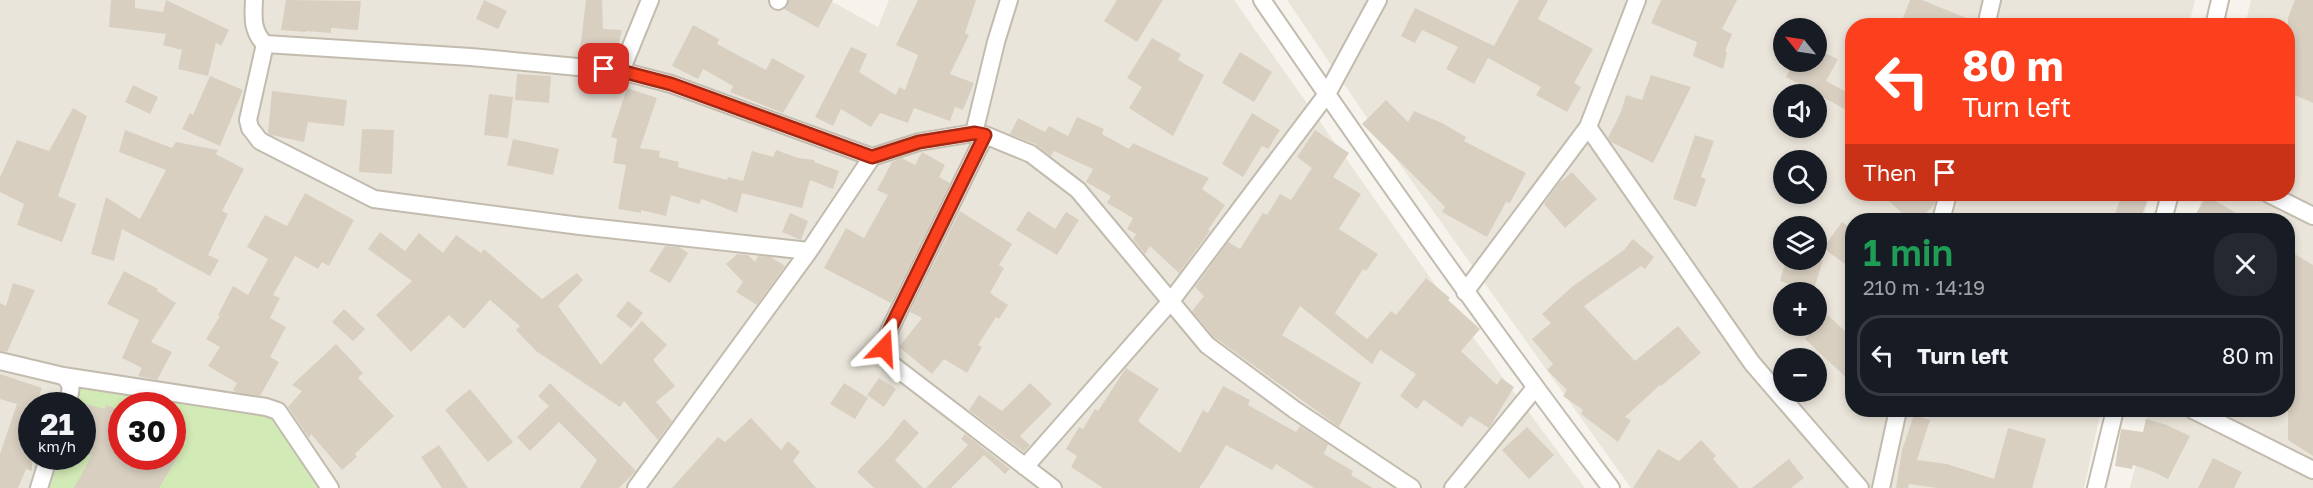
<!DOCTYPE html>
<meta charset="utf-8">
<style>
:root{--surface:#171b24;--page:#242831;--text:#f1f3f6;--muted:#9ea1a6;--line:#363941}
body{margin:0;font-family:"Golos Text",sans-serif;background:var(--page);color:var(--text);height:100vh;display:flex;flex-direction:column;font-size:22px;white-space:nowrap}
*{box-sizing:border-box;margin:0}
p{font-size:20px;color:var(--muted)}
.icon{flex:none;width:33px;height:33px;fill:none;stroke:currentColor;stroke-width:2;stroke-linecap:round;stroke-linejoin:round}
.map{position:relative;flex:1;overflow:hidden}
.side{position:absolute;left:1845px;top:213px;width:450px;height:204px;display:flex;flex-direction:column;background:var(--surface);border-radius:24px;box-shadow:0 3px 9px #0003}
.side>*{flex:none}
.guide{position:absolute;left:1845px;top:18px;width:450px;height:183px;border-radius:24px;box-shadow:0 3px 9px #0003;background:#fc3f1d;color:#fff;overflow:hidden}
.needle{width:39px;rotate:300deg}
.controls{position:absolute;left:1773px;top:18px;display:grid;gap:12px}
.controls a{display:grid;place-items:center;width:54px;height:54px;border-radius:50%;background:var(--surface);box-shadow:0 3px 9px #0003;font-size:30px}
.speed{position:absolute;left:18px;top:392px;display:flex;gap:12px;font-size:30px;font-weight:700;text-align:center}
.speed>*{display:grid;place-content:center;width:78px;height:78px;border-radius:50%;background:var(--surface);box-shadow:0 3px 9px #0003;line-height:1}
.speed small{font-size:15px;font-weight:400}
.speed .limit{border:9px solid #d22;background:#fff;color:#111}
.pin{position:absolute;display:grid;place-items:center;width:51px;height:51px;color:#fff;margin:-26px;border-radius:12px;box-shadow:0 3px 9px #0006}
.me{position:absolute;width:66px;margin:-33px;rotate:20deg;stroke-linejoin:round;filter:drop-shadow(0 0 4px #0008)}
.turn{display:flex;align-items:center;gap:21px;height:126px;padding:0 18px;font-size:27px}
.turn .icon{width:78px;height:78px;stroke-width:2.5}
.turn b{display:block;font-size:42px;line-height:51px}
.then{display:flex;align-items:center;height:57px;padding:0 18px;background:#0003;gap:12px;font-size:22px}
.round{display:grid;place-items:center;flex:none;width:63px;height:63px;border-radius:24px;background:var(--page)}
.head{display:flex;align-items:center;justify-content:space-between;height:102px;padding:0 18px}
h1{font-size:36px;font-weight:600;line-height:45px;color:#1e9e55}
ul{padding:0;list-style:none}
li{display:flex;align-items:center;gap:18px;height:81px;margin:0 12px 9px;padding:0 6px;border:3px solid var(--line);border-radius:24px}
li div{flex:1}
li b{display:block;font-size:22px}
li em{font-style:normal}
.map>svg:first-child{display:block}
.residential{fill:#eae5da;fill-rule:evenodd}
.green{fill:#d2eab5;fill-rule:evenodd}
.building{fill:#d8cfc1}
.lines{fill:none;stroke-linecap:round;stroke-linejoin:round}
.minor-casing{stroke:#c2bbae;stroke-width:20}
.minor{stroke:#fff;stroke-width:16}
.route-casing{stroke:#a42913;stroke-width:15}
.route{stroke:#fc3f1d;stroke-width:10}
</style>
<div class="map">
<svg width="2313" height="488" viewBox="0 0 2313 488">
<rect width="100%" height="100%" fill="#f6f3ec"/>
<path class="residential" d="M0,0H829L878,27L889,0H1234L1458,317L1585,488H0ZM32,405H82V456H32ZM122,405H172V456H122Z
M1287,0H2195L2189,25L1852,26V194H2150L2143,220H1852V410H2101L2084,488H1631L1378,134ZM1784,28H1816V62H1784ZM1784,94H1816V128H1784ZM1784,160H1816V194H1784ZM1784,226H1816V260H1784ZM1784,292H1816V326H1784ZM1784,358H1816V392H1784Z
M2251,0H2313V488H2130L2149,410H2288V220H2196L2203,194H2288V26L2245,25Z"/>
<path class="green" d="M75,388L271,410L329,488H45L54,456H82V405H69ZM122,405H172V456H122Z"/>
<path class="building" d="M111,0H135V8L163,12L166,0L229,30L221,46L216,43L208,76L178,69L182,50L163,45L166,34L109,27Z
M286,0L361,1L358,30L331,28V33L306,31V32L281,30Z
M484,0L507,11L498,29L476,19Z
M586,0H602L603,29L622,30L617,52L580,50Z
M789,0H833L818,28L784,9Z
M918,0H976L965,33L969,35L950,74L974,83L963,110L955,107L950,121L914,108L908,123L880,113L871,127L841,109L833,126L815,117L851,47L867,54L859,72L896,95L899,87L905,90L918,55L896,45Z
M1117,0H1163L1137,42L1104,21Z
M1519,0H1548L1538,19L1593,49L1574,83L1581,87L1567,112L1536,95L1541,87L1488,58L1474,84L1446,69L1458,47L1422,30L1415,43L1401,36L1415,8L1494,46Z
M1661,0H1737L1722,29L1732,34L1725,51L1727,52L1723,69L1693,56L1697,42L1651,23Z
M1910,0H1922L1976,22V26H1900Z
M2295,0H2313V103L2288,92V18Z
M693,25L719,39L717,44L766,70L772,58L805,76L783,113L730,92L733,86L703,69L698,79L672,66Z
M1152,38L1181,54L1178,60L1204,75L1173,136L1129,108L1142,87L1127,78Z
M1816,49L1838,59L1826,81L1852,95V113L1819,95L1816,100V93L1786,77L1794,63L1805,69L1809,62H1816Z
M1240,52L1272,72L1254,102L1222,83Z
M517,74L551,76L549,103L515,100Z
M1651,75L1691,87L1653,163L1611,142L1608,138L1621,112L1626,95L1642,100Z
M210,76L243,90L220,146L182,129L190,113L193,115Z
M133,85L158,97L150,114L125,102Z
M627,88L657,98L640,148L660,151L659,157L679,162L678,167L727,180L728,177L743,181L752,151L773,157L776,150L798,158L815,160L814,162L839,171L833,189L810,180L802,208L742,193L737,213L702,199L699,204L671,195L666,216L641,210V213L618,209L626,165L613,163L617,139L611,137Z
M272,91L347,100L344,126L308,122L304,142L271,135L268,133Z
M489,94L513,97L508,138L484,135Z
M1386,100L1408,122L1414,111L1442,123L1466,137L1464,141L1526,173L1510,203L1506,202L1487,237L1442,212L1445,207L1362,124Z
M73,108L87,116L58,196L76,204L62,242L17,225L24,204L0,192V177L17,140L49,151Z
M1252,113L1280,130L1268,149L1262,146L1243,177L1222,164Z
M1077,117L1104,129L1102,134L1129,149L1133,143L1209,178L1202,189L1225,205L1208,230L1210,231L1179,273L1150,246L1145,254L1133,239L1136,234L1127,229L1133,218L1107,203L1111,196L1086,182L1093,169L1054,151L1051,156L1035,144L1010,134L1018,118L1045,132L1049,126L1068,136Z
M362,129L394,130L392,174L359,172Z
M125,130L172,148L176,142L218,150L216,154L244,169L222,211L228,214L208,255L219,260L210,276L122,229L114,261L91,254L106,197L140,219L166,170L119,152Z
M1315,130L1349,153L1333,177L1361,194L1339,229L1378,254L1366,271L1363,269L1335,313L1367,339L1391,311L1396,315L1426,278L1450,298L1448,300L1480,329L1461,351L1497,385L1501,378L1514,387L1489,428L1470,416L1462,427L1424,400L1417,409L1400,396L1416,374L1380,350L1372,364L1300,306L1282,335L1361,383L1339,427L1214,337L1192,311L1204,296L1195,287L1228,242L1240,249L1263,213L1267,215L1280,194L1291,200L1312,168L1297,157Z
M1695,135L1714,141L1701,177L1706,179L1696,207L1673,199Z
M513,139L559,149L553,175L507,165Z
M922,152L945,165L939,177L950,183L891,303L824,268L846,228L864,238L888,195L877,190L892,162L902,158L915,165Z
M1572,172L1597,199L1565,228L1544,204L1558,184Z
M305,193L354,220L329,266L322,262L318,269L295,256L273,295L280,298L270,318L286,327L270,357L279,362L260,396L236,392L233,390L237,383L208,366L220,347L206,339L220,316L218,315L233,286L248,295L268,259L247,247L265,215L287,226Z
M1882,194H1937L1934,205L1919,220H1909Z
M2122,194H2136L2148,198L2140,220H2113Z
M2207,196L2248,220H2192Z
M960,211L1012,244L999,265L1004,268L990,293L1008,305L999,319L996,317L978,345L982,347L967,373L944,359L932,374L899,347L922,318L910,312Z
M1028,211L1055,229L1066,212L1079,220L1057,255L1016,230Z
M790,213L808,221L801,240L782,232Z
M1842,222L1852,229V269L1823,248Z
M380,232L405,251L419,233L443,253L456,235L481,253L484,249L542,299L577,273L583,280L558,306L601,365L642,321L667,345L653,360L675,386L656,402L672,421L658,440L624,401L620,407L536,351L516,330L520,326L490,300L464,329L449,315L411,352L376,315L412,281L368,249Z
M1633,239L1654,257L1645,269L1641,266L1584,306L1635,361L1678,326L1701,353L1661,386L1660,385L1625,417L1631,420L1618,442L1581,414L1583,410L1563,396L1567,390L1547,370L1553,364L1532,339L1551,323L1542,314L1573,286L1624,250Z
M665,246L679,247L688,253L670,283L649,271Z
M2293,253L2313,265V456L2288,440V261Z
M737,254L748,255L755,262L758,256L771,257L785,266L757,305L736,292L743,282L726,264Z
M1786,260H1823L1813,292L1780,281Z
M124,271L158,289L157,291L176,303L151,342L172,352L157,380L138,376L142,368L122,358L139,320L107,304Z
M13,283L35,290L7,352L0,351V303L6,306Z
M628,301L643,313L631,328L616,316Z
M344,309L365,329L353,341L332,322Z
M1828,315L1852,338V383L1805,339Z
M336,344L363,373L358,378L394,416L355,454L357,457L342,470L311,434L309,438L288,407L302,391L292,385Z
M1126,368L1159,389L1138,421L1180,453L1203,410L1208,413L1223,386L1250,400L1248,405L1296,432L1300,426L1328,444L1324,454L1353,471L1351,475L1373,488H1314L1276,464L1272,470L1226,445L1209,474L1199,488H1103L1071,467L1077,456L1066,449L1079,427L1083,429L1095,409L1098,411Z
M0,374L42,388L36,405H32V418L27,431L32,432V471L26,469L18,488H0V454L17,404L0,399Z
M879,378L896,389L884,407L867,395Z
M550,383L636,471L619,488H580L597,460L559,422L530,451L517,437L549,406L538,396Z
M844,383L868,398L855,419L830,404Z
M1030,383L1052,404L1020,436L1030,445L1024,452L969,410L979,395L1002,411Z
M470,389L513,442L488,462L445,410Z
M82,403L105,409L106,405L122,411V456H178L159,488H74L92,455L82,453Z
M1914,415L1930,420L1917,460L1947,464L1994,479L2008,428L2046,439L2032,488H1937L1909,484L1908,488H1896L1902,450Z
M751,418L781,450L788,441L800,452L793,461L816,488H672L718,437L725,442Z
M904,419L919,433L895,460L923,488H874L857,472L889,438Z
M2146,419L2167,425L2190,436L2168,479L2154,472L2133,465L2132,469L2115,466L2121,429L2143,432Z
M1527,427L1554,455L1529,479L1502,450Z
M965,434L1010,469L1005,474L984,455L951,488H926L968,445L961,439Z
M1701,440L1716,456L1713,459L1739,488H1633L1658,449L1679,461Z
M439,445L468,488H442L421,457Z
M2213,458L2242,472L2234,488H2198Z
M1789,459L1804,478L1791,488H1752Z"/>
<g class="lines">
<g class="minor-casing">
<path id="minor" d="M254,0C253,17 252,32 265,44L471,57L621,71L671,84L872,157
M1262,0C1375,165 1490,329 1611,488
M778,1L779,0
M1986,26L1992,0
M2214,26L2220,0
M265,44L248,120L250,128L260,141L374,199L580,226L809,251
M621,71L650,0
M1588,127L1752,363L1860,488
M974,133L996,42L1009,0
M985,135L889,331L884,348L890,363L1053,488
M2269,194L2313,216
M1941,220L1948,194
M2163,220L2170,194
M1465,292L1588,127L1637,0
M0,361L63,376L266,407L278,411L330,488
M63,376C75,385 70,393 66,405
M2193,410L2313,470
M1025,467L1171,301L1327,94L1378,0
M39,488L49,456
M636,488L809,251L872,157L919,142L974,133L985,135L1031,154L1078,190L1207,345L1295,410L1412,488
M1453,488L1535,388
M1881,488L1898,410
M2096,488L2115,410"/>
</g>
<use href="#minor" class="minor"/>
</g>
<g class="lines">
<g class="route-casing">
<path id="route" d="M604,69L621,71L671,84L872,157L919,142L975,133L985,135L889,331L884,348"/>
</g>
<use href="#route" class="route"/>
</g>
</svg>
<div class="controls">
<a><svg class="needle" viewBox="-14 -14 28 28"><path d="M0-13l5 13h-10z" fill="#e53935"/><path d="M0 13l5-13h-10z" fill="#9ea1a6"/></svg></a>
<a><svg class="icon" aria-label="sound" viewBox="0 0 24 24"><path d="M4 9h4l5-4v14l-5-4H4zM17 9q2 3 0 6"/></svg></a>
<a><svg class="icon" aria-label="search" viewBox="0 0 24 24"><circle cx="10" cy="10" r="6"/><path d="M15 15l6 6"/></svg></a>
<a><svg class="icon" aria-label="layers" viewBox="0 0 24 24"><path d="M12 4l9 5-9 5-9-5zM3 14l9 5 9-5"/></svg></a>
<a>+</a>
<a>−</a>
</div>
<div class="speed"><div>21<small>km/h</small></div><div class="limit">30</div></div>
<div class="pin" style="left:604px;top:69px;background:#d93025"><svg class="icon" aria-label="arrive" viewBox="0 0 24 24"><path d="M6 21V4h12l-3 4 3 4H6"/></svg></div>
<svg class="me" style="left:884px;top:348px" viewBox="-20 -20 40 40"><path d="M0-17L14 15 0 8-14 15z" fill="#fc3f1d" stroke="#fff" stroke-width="4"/></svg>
<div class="guide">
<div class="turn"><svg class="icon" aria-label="left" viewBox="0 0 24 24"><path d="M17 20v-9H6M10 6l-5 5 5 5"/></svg><div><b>80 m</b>Turn left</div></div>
<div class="then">Then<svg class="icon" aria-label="arrive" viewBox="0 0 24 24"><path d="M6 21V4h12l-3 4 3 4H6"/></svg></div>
</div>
<section class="side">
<div class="head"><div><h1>1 min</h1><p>210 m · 14:19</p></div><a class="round"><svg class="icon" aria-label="close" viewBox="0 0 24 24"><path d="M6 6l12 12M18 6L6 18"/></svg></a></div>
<ul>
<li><svg class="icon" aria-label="left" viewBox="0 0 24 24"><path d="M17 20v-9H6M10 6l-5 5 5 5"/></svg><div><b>Turn left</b></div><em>80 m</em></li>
</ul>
</section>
</div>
